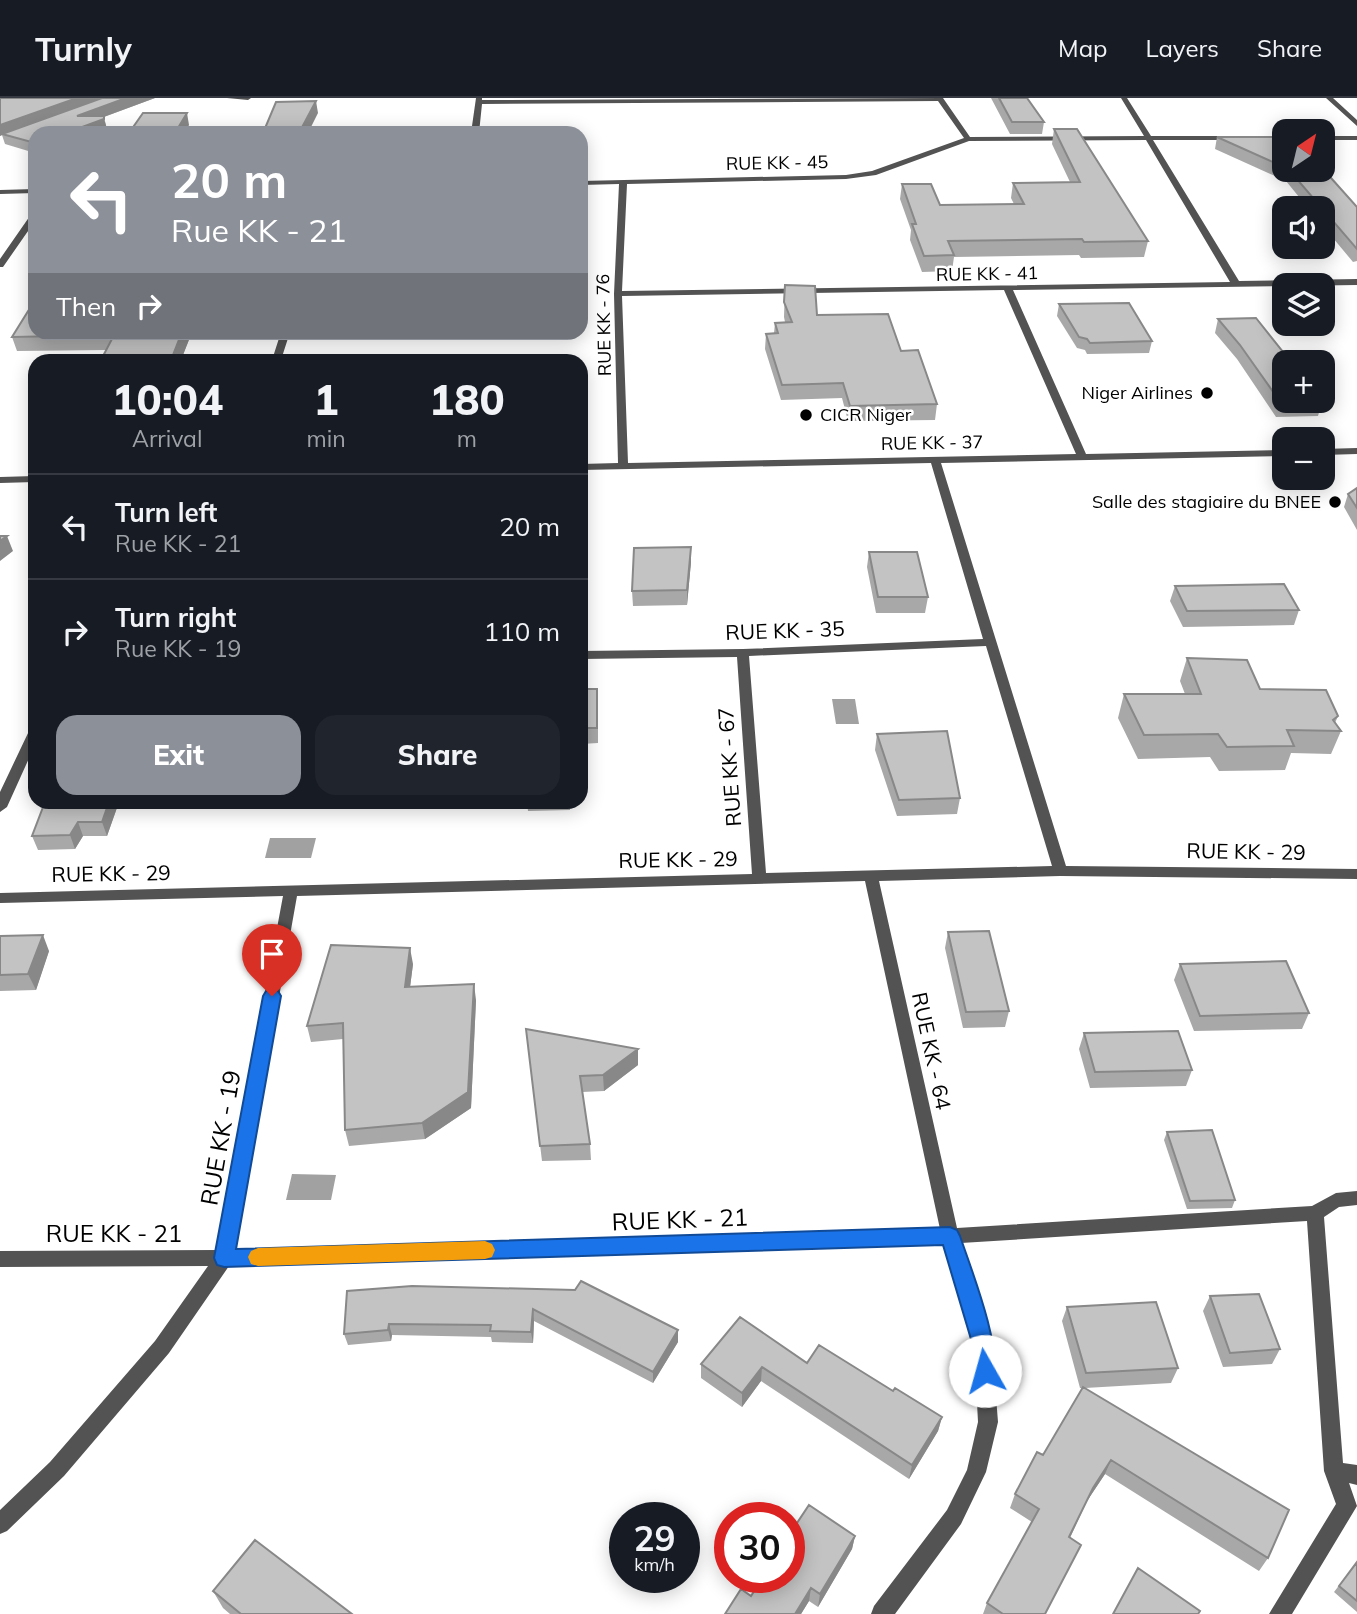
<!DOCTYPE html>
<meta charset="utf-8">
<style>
:root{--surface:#171b24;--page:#20242c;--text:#f1f3f6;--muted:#9ea1a6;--line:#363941;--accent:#8c9099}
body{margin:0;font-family:Mulish,sans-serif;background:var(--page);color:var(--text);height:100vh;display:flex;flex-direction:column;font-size:26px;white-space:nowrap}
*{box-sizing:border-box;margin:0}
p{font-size:23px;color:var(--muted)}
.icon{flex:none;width:38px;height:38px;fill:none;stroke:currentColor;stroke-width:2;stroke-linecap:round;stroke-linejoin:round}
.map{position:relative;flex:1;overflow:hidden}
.drawer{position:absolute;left:28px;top:256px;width:560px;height:455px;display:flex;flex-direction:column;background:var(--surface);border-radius:21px;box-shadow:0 4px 18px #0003}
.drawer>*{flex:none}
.hud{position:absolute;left:28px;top:28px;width:560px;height:214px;border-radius:21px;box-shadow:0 4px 18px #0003;background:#8c9099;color:#fff;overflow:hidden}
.needle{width:46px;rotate:35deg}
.controls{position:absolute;left:1272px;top:21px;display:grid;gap:14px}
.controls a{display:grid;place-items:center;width:63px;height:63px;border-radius:14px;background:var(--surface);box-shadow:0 4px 18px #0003;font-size:35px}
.speed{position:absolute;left:609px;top:1404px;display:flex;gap:14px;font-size:35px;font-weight:700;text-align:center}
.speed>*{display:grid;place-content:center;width:91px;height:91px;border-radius:50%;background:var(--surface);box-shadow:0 4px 18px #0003;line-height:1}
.speed small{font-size:18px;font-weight:400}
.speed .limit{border:10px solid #d22;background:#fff;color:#111}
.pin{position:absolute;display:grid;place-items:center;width:60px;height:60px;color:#fff;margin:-72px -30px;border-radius:50% 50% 50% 0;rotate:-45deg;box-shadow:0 0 7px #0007}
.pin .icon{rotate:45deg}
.me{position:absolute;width:77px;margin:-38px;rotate:353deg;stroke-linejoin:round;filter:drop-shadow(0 0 5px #0008)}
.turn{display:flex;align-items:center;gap:24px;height:147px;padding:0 28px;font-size:32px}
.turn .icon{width:91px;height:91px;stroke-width:2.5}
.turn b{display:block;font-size:49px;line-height:60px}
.then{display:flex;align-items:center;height:66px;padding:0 28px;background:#0003;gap:14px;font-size:26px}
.eta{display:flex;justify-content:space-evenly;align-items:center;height:119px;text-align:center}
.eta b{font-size:42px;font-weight:800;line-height:49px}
.action{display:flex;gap:14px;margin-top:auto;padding:14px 28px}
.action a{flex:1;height:80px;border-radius:21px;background:var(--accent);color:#fff;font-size:28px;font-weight:800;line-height:80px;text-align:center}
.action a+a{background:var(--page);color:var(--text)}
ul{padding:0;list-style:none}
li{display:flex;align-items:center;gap:21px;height:105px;padding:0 28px;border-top:2px solid var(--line)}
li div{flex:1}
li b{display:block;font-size:26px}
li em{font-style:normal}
header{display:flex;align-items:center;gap:42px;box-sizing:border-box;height:98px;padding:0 35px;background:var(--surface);border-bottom:2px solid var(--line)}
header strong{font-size:33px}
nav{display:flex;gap:38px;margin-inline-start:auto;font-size:24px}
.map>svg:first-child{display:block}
.water{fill:#a1a1a1}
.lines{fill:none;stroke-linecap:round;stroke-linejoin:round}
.street{fill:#535353;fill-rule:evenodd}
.wall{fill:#a8a8a8}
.shaded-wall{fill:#888}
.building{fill:#c3c3c3;stroke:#888;stroke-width:2}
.route{fill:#1a73e8;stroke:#114b97;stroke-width:2}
.slow{fill:#f59e0b}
.poi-dot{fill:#000;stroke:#fff;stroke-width:2.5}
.labels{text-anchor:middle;stroke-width:5;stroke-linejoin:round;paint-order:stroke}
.far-street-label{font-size:18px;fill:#000;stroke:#fff}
.far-poi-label{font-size:18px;fill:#000;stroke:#fff;text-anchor:end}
.street-label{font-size:21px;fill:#000;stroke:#fff}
.near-street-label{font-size:24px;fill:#000;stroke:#fff}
</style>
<header>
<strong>Turnly</strong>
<nav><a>Map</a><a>Layers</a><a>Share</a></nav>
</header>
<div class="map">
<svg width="1357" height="1516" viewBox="0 0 1357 1516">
<rect width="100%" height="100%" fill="#fff"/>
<path class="water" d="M832,601H855L859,626H836Z
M270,740H316L311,760H265Z
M292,1076L336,1077L331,1102H286Z"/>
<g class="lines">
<path class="street" d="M227,0H251L248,2Z
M476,0H482V2L943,0L970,39L1144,38L1121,0H1127L1151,38H1235L1239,40L1235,42H1153L1239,183L1357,181V187L1013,192L1086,356L1284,352V358L941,365L1066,768L1357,771V781L1060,778L879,783L957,1130L1312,1108L1336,1095L1357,1093V1107L1339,1109L1324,1119L1343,1365L1357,1367V1387L1349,1385L1357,1408L1292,1516H1269L1336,1406L1324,1373L1307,1123L961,1145L992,1248L998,1324L986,1374L961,1426L895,1516H871L874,1508L947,1412L967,1372L978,1324L974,1248L944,1146L229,1168L169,1255L64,1378L7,1433L0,1436V1412L50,1364L155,1243L208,1168L0,1169V1153L217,1152L283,798L0,805V795L752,776L737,559L581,561V553L743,551L983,541L931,365L581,372V366L618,365L614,196L619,86L581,87V83L846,77L872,73L964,40L938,3L482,6L479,35H471ZM1146,42L1230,184L622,193L627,86L846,81L876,77L969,43ZM1004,192L1076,356L628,365L622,198ZM986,548L1052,768L766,775L749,558ZM865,783L940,1131L234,1152L297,798Z
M1326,0H1333L1357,22V28Z
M1323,38H1357V42H1323Z
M35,91V95L0,96V92Z
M32,115H35V123L3,169H0V161Z
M281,234H290L281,262H272Z
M1357,350V356L1323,357V351Z
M35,378V384L0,385V379Z
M35,629V647L7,709L0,714V694L29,633Z"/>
</g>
<path class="wall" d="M0,0H155L104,19L107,31L35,35V55L5,46L2,37L0,38Z
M991,0H1027L1044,24L1042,36H1010Z
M1054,31L1148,143L1144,159L1081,160L1079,157L954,159L952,173L922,174L910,142L911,132L900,101L902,86L940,107L1014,106L1011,100L1013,85L1070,84L1052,46Z
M1217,39H1284V72H1323L1357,109V163L1353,164L1323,128V110H1308L1286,83L1215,51Z
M581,122L584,130L585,147H581Z
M785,187L817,217L901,253L937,306L935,322L848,323L842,300L781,302L765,251L766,236L774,235L775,225L785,224L784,219Z
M1059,206L1152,243L1149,255L1087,256L1085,252L1077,250L1057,218Z
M1218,221L1322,304L1318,318L1276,319L1237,261L1215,235Z
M35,234H192L181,262L106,252L17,253L12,239Z
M317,234H352V237H318Z
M1357,390V432L1344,409L1348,396Z
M691,449V464L687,507L633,508L632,493Z
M869,454L928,499L925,515H876L867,469Z
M1175,488L1299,512L1294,527L1183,529L1170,503Z
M1187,560L1260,591L1338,618L1335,625L1341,633L1331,656L1291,655L1285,672L1219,673L1210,659L1138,661L1118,620L1124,596H1185L1180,583Z
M581,591L598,606V645L581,646Z
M877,636L960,700L957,716L897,718L875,652Z
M45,704H119L107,738H83L75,751L38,752L32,738Z
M225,704H315L314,707L227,709Z
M426,704H495L426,705Z
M527,704H570V712L528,713Z
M948,834L1009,913L1005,929L963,930L945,850Z
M0,838L49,853L36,892L0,893Z
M413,866L410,889L476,902L471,1010L425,1041L349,1048L345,1032L343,941L311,944L307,928Z
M1180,866L1309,915L1302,931L1194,933L1174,882Z
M526,931L638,967L604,993L582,994L590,1046L591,1062L542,1063Z
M1084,935L1192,972L1186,988L1090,990L1079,951Z
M1167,1034L1235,1102L1232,1110L1187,1111L1164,1042Z
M575,1192L678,1244L653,1285L534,1223L533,1245L492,1244L491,1239L392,1237L391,1243L348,1247L344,1236L347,1193Z
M1210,1198L1280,1251L1272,1266L1223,1269L1203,1213Z
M1067,1209L1178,1270L1171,1285L1085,1290L1268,1460L1259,1473L1105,1376L1087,1403L1070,1440L1074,1460L1045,1516H983L987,1505L1032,1424L1010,1410L1015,1396L1043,1357L1083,1290H1080L1062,1223Z
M807,1265L893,1293L942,1319L938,1333L909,1381L761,1283L742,1309L701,1280V1266Z
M855,1438L852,1451L818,1509L809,1503L801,1516H725L751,1498Z
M1357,1464V1514L1334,1494Z
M213,1493L352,1516H230L223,1510Z"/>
<path class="shaded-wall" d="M77,0H108L2,36V37L0,38V27Z
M126,0H155L79,28L77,18Z
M316,3L318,15L308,35H299Z
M187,15L189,27L185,35H175Z
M104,21L107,31L96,35H66Z
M182,234H192L181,262H171Z
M7,438L13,453L0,463V443Z
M691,449V464L687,507V492Z
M109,704H119L107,738L102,724Z
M78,724L83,738L75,751L70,737Z
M43,837L49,853L36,892L28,876Z
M410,850L413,866L408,905L405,889Z
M474,886L476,902L471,1010L425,1041L422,1025Z
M638,951V967L604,993L603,977Z
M533,1211L534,1223L533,1245L531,1234Z
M389,1226L392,1237L391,1243L388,1232Z
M678,1232V1244L653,1285V1274Z
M762,1269L761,1283L742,1309V1295Z
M942,1319L938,1333L909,1381L912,1367Z
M1111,1362L1105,1376L1087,1403L1093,1390Z
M855,1438L852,1451L818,1509L820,1496Z
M811,1490L809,1503L801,1516H795Z"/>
<path class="building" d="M0,0H77L0,27Z
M102,0H126L77,18H104V21L66,35H35V45L2,36Z
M999,0H1027L1044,24H1012Z
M316,3L299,35H263L276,4Z
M143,15H187L175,35H129Z
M1054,31H1077L1148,143L1084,144L1082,141L948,143L954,157L924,158L912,126H916L902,86H931L940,107L1024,106L1013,85L1080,84Z
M1217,39H1284V69Z
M1323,71L1357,109V151L1289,72Z
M785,187L815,188L817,217L888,216L901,253L918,252L937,306L850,308L843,285L782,287L766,236L778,235L775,225L792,224L784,204Z
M35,202V234H182L171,262H101L114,237L12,239Z
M1129,205L1152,243L1090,245L1087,241L1079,239L1059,206Z
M1256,220L1291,264H1284V303H1321L1322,304L1281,305L1240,247L1218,221Z
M1357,390V410L1348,396Z
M0,438H7L0,443Z
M691,449L687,492L632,493L634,450Z
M869,454H917L928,499H878Z
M1284,486L1299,512L1187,513L1175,488Z
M1187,560L1247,562L1260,591L1326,592L1338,618L1333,622L1341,633L1287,632L1294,648L1227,649L1218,636L1144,637L1124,596H1201Z
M581,591H597V630H581Z
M947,633L960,700L899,702L877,636Z
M45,704H109L102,724H78L70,737L32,738Z
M989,833L1009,913L966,914L948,834Z
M43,837L28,876L0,877V838Z
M331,847L410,850L405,889L474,886L468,994L422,1025L345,1032L343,925L307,928Z
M1286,863L1309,915L1200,918L1180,866Z
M526,931L638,951L603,977L580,978L590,1046L540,1048Z
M1178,933L1192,972L1095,974L1084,935Z
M1212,1032L1235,1102L1190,1103L1167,1034Z
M581,1183L678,1232L653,1274L533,1211L531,1234L490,1233L491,1227L389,1226L388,1232L344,1236L347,1193L412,1188L575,1192Z
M1259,1196L1280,1251L1230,1255L1210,1198Z
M1156,1204L1178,1270L1086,1275L1067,1209Z
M740,1219L807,1265L819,1247L893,1293L895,1290L942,1319L912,1367L762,1269L742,1295L701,1266Z
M1083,1289L1289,1412L1268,1460L1111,1362L1093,1390L1069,1439L1081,1447L1045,1516H1003L987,1505L1039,1411L1015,1396L1037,1354L1043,1357Z
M809,1407L855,1438L820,1496L811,1490L795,1516H725L741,1491L751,1498L763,1479H789V1437Z
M255,1442L352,1516H241L213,1493Z
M1357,1464V1503L1339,1488Z
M1138,1470L1200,1513L1198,1516H1113Z"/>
<path class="route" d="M272,891L278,893L281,898L236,1151L950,1129L957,1132L960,1138C970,1168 1004,1254 992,1280L985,1283L977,1280L974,1273L973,1248L943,1147L224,1169L217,1167L214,1160L263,898L266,893Z"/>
<path class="slow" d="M485,1143L492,1146L495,1152L492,1159L485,1161L258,1168L251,1166L248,1159L251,1153L258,1150Z"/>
<g class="poi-dot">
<circle cx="1207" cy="295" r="7"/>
<circle cx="806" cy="317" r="7"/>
<circle cx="1335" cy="404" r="7"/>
</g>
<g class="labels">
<g class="far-street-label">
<text transform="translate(777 65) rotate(-1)" y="6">RUE KK - 45</text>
<text transform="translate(987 176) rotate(-1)" y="6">RUE KK - 41</text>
<text transform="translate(604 227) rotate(-91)" y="6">RUE KK - 76</text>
<text transform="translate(932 345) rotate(-1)" y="6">RUE KK - 37</text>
</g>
<g class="far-poi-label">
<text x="1193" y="301">Niger Airlines</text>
<text x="820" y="323" text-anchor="start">CICR Niger</text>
<text x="1321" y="410">Salle des stagiaire du BNEE</text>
</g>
<g class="street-label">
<text transform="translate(785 533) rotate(-2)" y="7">RUE KK - 35</text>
<text transform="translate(730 669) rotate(-94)" y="7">RUE KK - 67</text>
<text transform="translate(1246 754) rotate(1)" y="7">RUE KK - 29</text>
<text transform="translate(678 762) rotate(-1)" y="7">RUE KK - 29</text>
<text transform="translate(111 776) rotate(-1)" y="7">RUE KK - 29</text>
<text transform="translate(931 953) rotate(78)" y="7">RUE KK - 64</text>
</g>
<g class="near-street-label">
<text transform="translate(221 1040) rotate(-80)" y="8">RUE KK - 19</text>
<text transform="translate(680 1122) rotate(-2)" y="8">RUE KK - 21</text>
<text x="114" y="1144">RUE KK - 21</text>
</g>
</g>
</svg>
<div class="controls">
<a><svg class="needle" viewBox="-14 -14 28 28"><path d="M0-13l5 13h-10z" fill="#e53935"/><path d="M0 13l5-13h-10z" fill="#9ea1a6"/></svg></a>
<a><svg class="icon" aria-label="sound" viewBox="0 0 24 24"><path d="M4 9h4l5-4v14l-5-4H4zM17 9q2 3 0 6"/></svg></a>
<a><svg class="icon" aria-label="layers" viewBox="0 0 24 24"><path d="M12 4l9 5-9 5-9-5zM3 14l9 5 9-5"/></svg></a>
<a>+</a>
<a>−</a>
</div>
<div class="speed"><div>29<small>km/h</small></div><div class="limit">30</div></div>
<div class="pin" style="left:272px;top:898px;background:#d93025"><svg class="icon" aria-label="arrive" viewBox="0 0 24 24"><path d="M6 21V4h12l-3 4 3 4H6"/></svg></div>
<svg class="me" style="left:985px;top:1273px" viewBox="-20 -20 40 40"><circle r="19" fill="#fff"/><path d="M0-13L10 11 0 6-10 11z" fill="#1a73e8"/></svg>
<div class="hud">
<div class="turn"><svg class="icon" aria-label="left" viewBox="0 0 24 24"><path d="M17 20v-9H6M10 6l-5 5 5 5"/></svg><div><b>20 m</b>Rue KK - 21</div></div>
<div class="then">Then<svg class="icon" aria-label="right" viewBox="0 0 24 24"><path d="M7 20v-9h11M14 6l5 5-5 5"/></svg></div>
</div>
<section class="drawer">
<div class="eta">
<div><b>10:04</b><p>Arrival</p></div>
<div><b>1</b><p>min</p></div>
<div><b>180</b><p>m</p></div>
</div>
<ul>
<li><svg class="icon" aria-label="left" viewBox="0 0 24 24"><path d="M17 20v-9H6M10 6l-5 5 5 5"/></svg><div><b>Turn left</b><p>Rue KK - 21</p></div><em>20 m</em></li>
<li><svg class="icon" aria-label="right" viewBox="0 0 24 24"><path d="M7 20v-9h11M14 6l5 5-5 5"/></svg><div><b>Turn right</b><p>Rue KK - 19</p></div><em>110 m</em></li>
</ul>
<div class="action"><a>Exit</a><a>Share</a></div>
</section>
</div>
